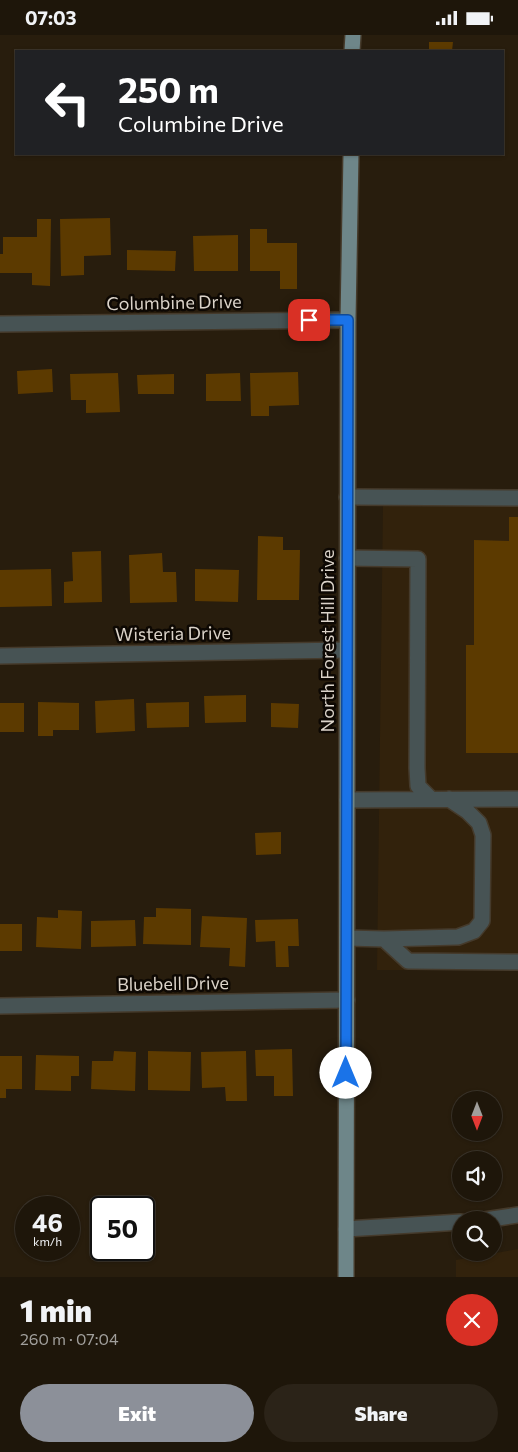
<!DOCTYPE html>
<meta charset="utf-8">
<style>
:root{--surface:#1e160a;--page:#2b2318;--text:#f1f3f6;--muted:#a19f9c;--line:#3c352b;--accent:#8c9099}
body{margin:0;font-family:Commissioner,sans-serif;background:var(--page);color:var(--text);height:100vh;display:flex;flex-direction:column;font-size:19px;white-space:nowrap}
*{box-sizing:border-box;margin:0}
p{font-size:16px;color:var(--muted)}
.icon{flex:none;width:28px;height:28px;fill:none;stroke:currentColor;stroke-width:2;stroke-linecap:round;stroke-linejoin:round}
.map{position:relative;height:1242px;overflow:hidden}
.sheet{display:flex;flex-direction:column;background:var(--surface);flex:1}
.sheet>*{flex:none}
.top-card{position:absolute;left:15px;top:15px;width:489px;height:105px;border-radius:0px;box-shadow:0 1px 4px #0004,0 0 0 1px var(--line);background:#202124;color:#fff;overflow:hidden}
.needle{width:32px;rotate:180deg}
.fabs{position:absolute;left:452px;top:1056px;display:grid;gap:10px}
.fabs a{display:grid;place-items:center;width:50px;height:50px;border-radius:50%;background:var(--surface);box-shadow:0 1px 4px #0004,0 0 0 1px var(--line);font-size:25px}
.speed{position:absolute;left:15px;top:1161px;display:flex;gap:10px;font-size:25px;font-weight:700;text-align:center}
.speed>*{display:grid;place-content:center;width:65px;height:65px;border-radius:50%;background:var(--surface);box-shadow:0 1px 4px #0004,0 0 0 1px var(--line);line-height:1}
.speed small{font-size:12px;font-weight:400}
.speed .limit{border:2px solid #111;border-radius:8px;background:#fff;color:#111}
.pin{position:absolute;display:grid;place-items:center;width:42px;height:42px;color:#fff;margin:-21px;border-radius:10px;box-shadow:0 2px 8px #0006}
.me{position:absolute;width:55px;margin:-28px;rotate:0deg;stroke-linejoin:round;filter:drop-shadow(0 0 4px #0008)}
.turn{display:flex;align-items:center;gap:18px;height:105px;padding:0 20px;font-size:22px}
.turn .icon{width:65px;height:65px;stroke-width:2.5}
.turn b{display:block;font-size:35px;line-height:42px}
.round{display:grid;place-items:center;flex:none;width:52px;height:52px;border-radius:26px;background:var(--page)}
.overview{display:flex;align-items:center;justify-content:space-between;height:85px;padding:0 20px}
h1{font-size:30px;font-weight:800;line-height:38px}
.button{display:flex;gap:10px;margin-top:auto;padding:10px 20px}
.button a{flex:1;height:58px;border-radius:30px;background:var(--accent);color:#fff;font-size:20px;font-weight:800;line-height:58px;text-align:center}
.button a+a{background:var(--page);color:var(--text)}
.status{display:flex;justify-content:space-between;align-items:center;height:35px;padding:0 25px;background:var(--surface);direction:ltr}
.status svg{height:14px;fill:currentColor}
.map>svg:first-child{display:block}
.built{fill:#32220c}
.building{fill:#5c3a00}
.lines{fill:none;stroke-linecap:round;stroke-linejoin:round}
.minor-casing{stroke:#453a2b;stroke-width:18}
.major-casing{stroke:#453a2b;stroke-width:18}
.minor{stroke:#475354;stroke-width:15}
.major{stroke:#6e8689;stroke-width:15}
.route-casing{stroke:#114b97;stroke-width:12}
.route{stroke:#1a73e8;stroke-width:9}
.labels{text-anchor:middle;stroke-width:5;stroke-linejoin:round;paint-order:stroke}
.street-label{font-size:18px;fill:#dbd3c9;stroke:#0d0803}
</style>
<div class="status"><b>07:03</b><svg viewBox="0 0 49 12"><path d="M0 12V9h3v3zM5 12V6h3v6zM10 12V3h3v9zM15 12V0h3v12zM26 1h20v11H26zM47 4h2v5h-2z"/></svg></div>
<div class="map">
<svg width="518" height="1242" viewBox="0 0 518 1242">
<rect width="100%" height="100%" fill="#281d0d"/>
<path class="built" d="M383,471L518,472V935H377Z
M518,1214V1242H456V1225Z"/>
<path class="building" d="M429,7H453L452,16H429Z
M110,183L111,220L84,221V240L61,241L60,184Z
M37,184H51L50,251L32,250V238H0V219H3V202H37Z
M250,194H267V208H297V254H280V236H250Z
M238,200V236H194L193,201Z
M127,215L176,216L175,236L127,235Z
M52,334L53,357L18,359L17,336Z
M298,337L299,370L269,371V381H251L250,338Z
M118,338L120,377L86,378V365H71L70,339Z
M240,338L241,366H206V339Z
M174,339V359H138L137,340Z
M509,482H518V718H466V610H474V505L509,506Z
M258,501L283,502V515H300L299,565H257Z
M101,516L102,567L64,568V547L73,546L72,517Z
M162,518L163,537H176L177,567L130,568L129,520Z
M51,534L52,571L0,572V535Z
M195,534L239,535L238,567L195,566Z
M246,660V687L205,688L204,661Z
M134,664L135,696L96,698L95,666Z
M38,667L79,668V695H53V701H38Z
M189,667V692L147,693L146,668Z
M0,668H24V697H0Z
M271,668L299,669L298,693L271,692Z
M281,797V819L256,820L255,798Z
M156,873L191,874V910L143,909L144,882H156Z
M58,875L82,876L81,914L36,912L37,882L58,883Z
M202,881L247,883L245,932L229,931L230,913L200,912Z
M298,884L299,911H288L289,932H276L275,906L256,907L255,885Z
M135,885L136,911L91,912V886Z
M0,889H22V916H0Z
M292,1014L293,1061H274V1041H256L255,1015Z
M114,1016L136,1017L135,1056L91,1054L92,1026H113Z
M148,1016L191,1017L190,1056L148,1055Z
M246,1016L247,1066H226L225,1052L202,1053L201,1017Z
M36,1020L79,1021V1041H71V1056L35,1055Z
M0,1021H22V1054H6V1063H0Z"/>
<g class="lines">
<g class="minor-casing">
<path id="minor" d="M0,289L348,285
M347,462L518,463
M347,523L418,524L417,733L418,751L431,764
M0,621L347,615
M347,765L518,764
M347,903L384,904L408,926L518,927
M384,904L458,902L474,896L482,886L483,800L479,788L467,776L449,764
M0,971L347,965
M485,1185L518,1180
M346,1194L461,1187"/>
</g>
<g class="major-casing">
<path id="major" d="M352,16L353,0
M346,1242L348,285L351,119"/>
</g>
<use href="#minor" class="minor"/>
<use href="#major" class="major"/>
</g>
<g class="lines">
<g class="route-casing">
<path id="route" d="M309,285H348L346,1038"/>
</g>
<use href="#route" class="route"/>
</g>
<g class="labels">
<g class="street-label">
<text transform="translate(174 268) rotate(-1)" y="6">Columbine Drive</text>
<text transform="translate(173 599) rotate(-1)" y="6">Wisteria Drive</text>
<text transform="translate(328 606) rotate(-90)" y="6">North Forest Hill Drive</text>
<text transform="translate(173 949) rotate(-1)" y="6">Bluebell Drive</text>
</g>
</g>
</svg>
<div class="fabs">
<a><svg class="needle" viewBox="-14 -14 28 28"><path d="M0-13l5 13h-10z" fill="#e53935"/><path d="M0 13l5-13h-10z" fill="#a19f9c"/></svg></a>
<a><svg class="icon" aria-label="sound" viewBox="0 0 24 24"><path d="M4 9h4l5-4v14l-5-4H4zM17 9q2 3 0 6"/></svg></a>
<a><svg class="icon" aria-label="search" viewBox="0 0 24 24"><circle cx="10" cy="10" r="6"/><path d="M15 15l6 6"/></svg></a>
</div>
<div class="speed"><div>46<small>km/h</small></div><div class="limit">50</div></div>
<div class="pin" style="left:309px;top:285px;background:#d93025"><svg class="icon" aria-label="arrive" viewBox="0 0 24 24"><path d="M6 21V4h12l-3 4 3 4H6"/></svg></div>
<svg class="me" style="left:346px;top:1038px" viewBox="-20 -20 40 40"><circle r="19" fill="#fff"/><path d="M0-13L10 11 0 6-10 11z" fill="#1a73e8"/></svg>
<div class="top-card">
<div class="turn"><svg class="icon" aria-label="left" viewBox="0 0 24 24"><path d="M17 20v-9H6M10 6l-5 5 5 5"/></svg><div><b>250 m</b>Columbine Drive</div></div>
</div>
</div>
<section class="sheet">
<div class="overview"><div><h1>1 min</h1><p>260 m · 07:04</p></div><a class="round" style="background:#d93025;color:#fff"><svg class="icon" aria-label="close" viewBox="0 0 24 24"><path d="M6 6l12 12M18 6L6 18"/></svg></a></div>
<div class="button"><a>Exit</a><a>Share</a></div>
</section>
